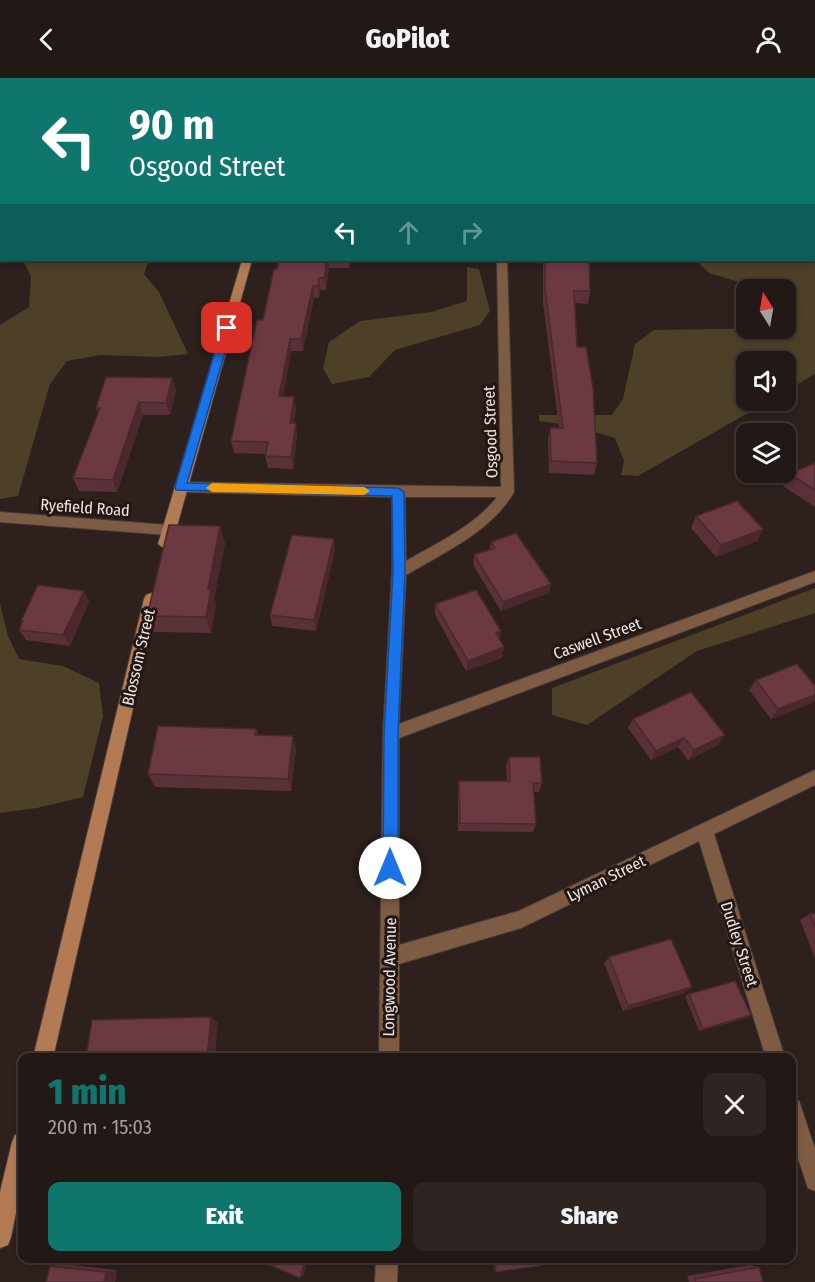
<!DOCTYPE html>
<meta charset="utf-8">
<style>
:root{--surface:#221816;--page:#2e2523;--text:#f1f3f6;--muted:#a2a0a1;--line:#3f3735;--accent:#0f766e}
body{margin:0;font-family:"Fira Sans Condensed",sans-serif;background:var(--page);color:var(--text);height:100vh;display:flex;flex-direction:column;font-size:22px;white-space:nowrap}
*{box-sizing:border-box;margin:0}
p{font-size:20px;color:var(--muted)}
.icon{flex:none;width:33px;height:33px;fill:none;stroke:currentColor;stroke-width:2;stroke-linecap:round;stroke-linejoin:round}
.map{position:relative;flex:1;overflow:hidden}
.side{position:absolute;left:18px;top:975px;width:778px;height:210px;display:flex;flex-direction:column;background:var(--surface);border-radius:12px;box-shadow:0 3px 9px #0003,0 0 0 2px var(--line)}
.side>*{flex:none}
.guide{position:absolute;left:0px;top:0px;width:816px;height:183px;box-shadow:0 3px 9px #0003,0 0 0 2px var(--line);background:#0f766e;color:#fff;overflow:hidden}
.needle{width:39px;rotate:349deg}
.tools{position:absolute;left:736px;top:201px;display:grid;gap:12px}
.tools a{display:grid;place-items:center;width:60px;height:60px;border-radius:12px;background:var(--surface);box-shadow:0 3px 9px #0003,0 0 0 2px var(--line);font-size:30px}
.pin{position:absolute;display:grid;place-items:center;width:51px;height:51px;color:#fff;margin:-26px;border-radius:12px;box-shadow:0 3px 9px #0006}
.me{position:absolute;width:66px;margin:-33px;rotate:0deg;stroke-linejoin:round;filter:drop-shadow(0 0 4px #0008)}
.turn{display:flex;align-items:center;gap:21px;height:126px;padding:0 30px;font-size:27px}
.turn .icon{width:78px;height:78px;stroke-width:2.5}
.turn b{display:block;font-size:42px;line-height:51px}
.lanes{display:flex;align-items:center;height:57px;padding:0 30px;background:#0003;justify-content:center;gap:30px;direction:ltr}
.lanes .off{opacity:.35}
.round{display:grid;place-items:center;flex:none;width:63px;height:63px;border-radius:12px;background:var(--page)}
.summary{display:flex;align-items:center;justify-content:space-between;height:102px;padding:0 30px}
h1{font-size:36px;font-weight:800;line-height:45px;color:var(--accent)}
.primary-button{display:flex;gap:12px;margin-top:auto;padding:12px 30px}
.primary-button a{flex:1;height:69px;border-radius:12px;background:var(--accent);color:#fff;font-size:24px;font-weight:800;line-height:69px;text-align:center}
.primary-button a+a{background:var(--page);color:var(--text)}
header{display:flex;justify-content:space-between;align-items:center;height:78px;padding:0 30px;background:var(--surface);font-size:27px;font-weight:800}
.map>svg:first-child{display:block}
.green{fill:#4e4027}
.lines{fill:none;stroke-linecap:round;stroke-linejoin:round}
.lane-casing{stroke:#483c39;stroke-width:2}
.street-casing{stroke:#483c39;stroke-width:2}
.secondary-casing{stroke:#483c39;stroke-width:2}
.lane{fill:#7e5c43;fill-rule:evenodd}
.street{fill:#7e5c43;fill-rule:evenodd}
.secondary{fill:#b27b53;fill-rule:evenodd}
.wall{fill:#5b3139}
.shaded-wall{fill:#4a282e}
.building{fill:#6a3942;stroke:#4a282e;stroke-width:1.5}
.route{fill:#1a73e8;stroke:#114b97;stroke-width:1.5}
.slow{fill:#f59e0b}
.labels{text-anchor:middle;stroke-width:6;stroke-linejoin:round;paint-order:stroke}
.street-label{font-size:16px;fill:#efe6e4;stroke:#231714}
</style>
<header><svg class="icon" aria-label="back" viewBox="0 0 24 24"><path d="M15 5l-7 7 7 7"/></svg>GoPilot<svg class="icon" aria-label="person" viewBox="0 0 24 24"><circle cx="12" cy="8" r="4"/><path d="M4 21q1-7 8-7t8 7"/></svg></header>
<div class="map">
<svg width="815" height="1204" viewBox="0 0 815 1204">
<rect width="100%" height="100%" fill="#2d201d"/>
<path class="green" d="M815,18V296L786,313V284H747V322L769,323L638,398L621,397L624,383L615,360L575,348L539,343V337H612L623,321L635,266L654,252L786,250V212L750,211L746,206L709,195L696,182H814Z
M23,182H149L144,196L159,214L188,276L158,279L100,277L67,283L50,306L18,418L0,421V247L29,229L31,198Z
M467,189L479,191L490,233L480,247L395,272L369,299L332,306L323,290L329,264L360,243L431,234L467,223Z
M815,510V535L697,573L587,647L552,637V610Z
M0,526L8,558L19,581L63,588L99,605L103,638L83,719L37,730L0,735Z"/>
<g class="lines">
<g class="lane-casing">
<path id="lane" d="M762,0H770V2H762Z"/>
</g>
<g class="street-casing">
<path id="street" d="M669,0H695L697,2H670Z
M814,8H815V14H814Z
M497,182H507L514,414C491,454 444,474 406,497L399,646L815,493V504L399,660V867L519,833L815,692V707L714,756L785,980H766L699,763L521,850L399,886V980H379L383,656L392,494V419L180,414L174,409L180,404L501,409ZM405,419H497C475,448 437,465 406,483Z
M0,434L168,447L175,452L168,457L0,444Z
M792,1020L799,1023L815,1071V1113L808,1110L792,1062Z
M376,1180H398L397,1204H375Z"/>
</g>
<g class="secondary-casing">
<path id="secondary" d="M283,0H291V2H283Z
M242,182H252L172,466L165,471L158,466Z
M151,515L156,517L158,521L53,980H33L144,521L146,517Z
M22,1054V1106L11,1159L8,1167L0,1170V1114L12,1064L15,1057Z"/>
</g>
<use href="#lane" class="lane"/>
<use href="#street" class="street"/>
<use href="#secondary" class="secondary"/>
</g>
<path class="wall" d="M279,182H350L349,190H329L326,212H320L319,220H314L303,273H291L283,318L296,331L294,345L297,357L293,391L268,390L265,378L266,376L234,375L231,363Z
M543,182H589L590,213L588,226L575,225L577,269L597,385L594,397L549,395L548,362L550,350H559L543,224Z
M172,300L176,313L170,337H143L117,414L79,413L73,400L98,335L96,330Z
M815,385V429L783,408L789,396Z
M696,438L763,451L757,463L716,479L691,450Z
M334,461L335,472L316,553L272,548L270,537Z
M491,464L549,515L501,533L473,487L474,477L490,471Z
M225,465L214,521L216,527L211,555L154,554L147,538Z
M84,513L89,524L70,568L26,562L19,552L22,545L21,543Z
M435,526L499,562L504,569L502,580L466,593L435,537Z
M756,602L815,608V622L812,625L771,641L749,612Z
M633,641L718,667L688,682L678,669L651,682L628,650Z
M256,651L258,657L293,658L296,671L291,713L155,709L148,696Z
M509,679L542,705L539,714H534L536,746L533,754L458,753V712L459,703H507L506,688Z
M815,835V880L800,842L810,836Z
M609,879L685,915L623,933L604,885Z
M689,916L751,937L747,940L699,953L685,918Z
M492,1180H539L496,1194L494,1192Z
M63,1186L117,1192L115,1204L50,1188Z
M749,1187L759,1189L763,1204H689L687,1198Z"/>
<path class="shaded-wall" d="M327,182H328L329,190L326,212L324,200Z
M319,200L320,212L319,220L318,208Z
M313,208L314,220L303,273L301,261Z
M290,261L291,273L281,330L279,318Z
M172,300L176,313L170,337L166,325Z
M294,319L296,331L292,357L290,345Z
M139,324L143,337L117,414L113,402Z
M296,345L297,357L293,391L291,379Z
M220,448L225,465L214,521L216,527L211,555L206,539L208,511Z
M763,451L757,463L716,479L721,467Z
M334,461L335,472L316,553L314,542Z
M551,506L549,515L501,533L503,524Z
M84,513L89,524L70,568L63,557Z
M501,553L499,564L496,555Z
M504,569L502,580L466,593L468,583Z
M815,617V622L812,625L771,641L778,631Z
M725,657L718,667L688,682L694,672Z
M293,658L296,671L291,713L288,701Z
M684,660L678,669L651,682L656,673Z
M692,909L685,915L623,933L628,928Z
M751,937L747,940L699,953L703,951Z
M211,939L218,945L215,980H207Z
M306,1180H309L303,1198L300,1200Z
M117,1192L115,1204H104L106,1194Z"/>
<path class="building" d="M218,0H244V2H218Z
M304,0H375V2H304Z
M448,0H497V2H448Z
M279,182H327L324,200H319L318,208H313L301,261H290L279,318L294,319L290,345H296L291,379L265,378L268,364L231,363L257,242H263L274,191H277Z
M545,182H589L590,213H574L577,269H586L593,310L597,385L551,383L550,350H563L545,211Z
M106,299L172,300L166,325L139,324L113,402L73,400L100,330H96Z
M815,385V412L789,396Z
M737,423L763,451L721,467L696,438Z
M169,447L220,448L208,511H211L206,539L147,538Z
M516,455L551,506L503,524L474,477L495,470L491,464Z
M292,457L334,461L314,542L270,537Z
M38,507L84,513L63,557L19,552L23,543H21Z
M476,512L501,553L496,555L504,569L468,583L435,526Z
M797,586L815,608V617L778,631L756,602Z
M691,614L725,657L694,672L684,660L656,673L633,641Z
M158,648L256,651L255,657L293,658L288,701L148,696Z
M509,679H540L542,705H533L536,746L460,745L459,703H510Z
M815,835V849L810,836Z
M671,861L692,909L628,928L609,879Z
M735,903L751,937L703,951L689,916Z
M211,939L207,980H86L92,942Z
M253,1180H306L300,1200Z
M494,1180H539L540,1188L496,1194Z
M50,1188L106,1194L104,1204H46Z
M759,1189L763,1204H696L695,1201Z"/>
<path class="route" d="M227,247L232,250L187,405L398,410L404,414L405,494L398,656V790L396,796L390,798L385,796L383,790L384,656L393,494L392,418L176,412L175,409L222,250Z"/>
<path class="slow" d="M212,405L364,409L370,413L364,417L212,414L206,410Z"/>
<g class="labels">
<g class="street-label">
<text transform="translate(490 354) rotate(-92)" y="6">Osgood Street</text>
<text transform="translate(85 429) rotate(4)" y="6">Ryefield Road</text>
<text transform="translate(597 560) rotate(-20)" y="6">Caswell Street</text>
<text transform="translate(138 579) rotate(-77)" y="6">Blossom Street</text>
<text transform="translate(606 800) rotate(-26)" y="6">Lyman Street</text>
<text transform="translate(740 866) rotate(72)" y="6">Dudley Street</text>
<text transform="translate(389 899) rotate(-89)" y="6">Longwood Avenue</text>
</g>
</g>
</svg>
<div class="tools">
<a><svg class="needle" viewBox="-14 -14 28 28"><path d="M0-13l5 13h-10z" fill="#e53935"/><path d="M0 13l5-13h-10z" fill="#a2a0a1"/></svg></a>
<a><svg class="icon" aria-label="sound" viewBox="0 0 24 24"><path d="M4 9h4l5-4v14l-5-4H4zM17 9q2 3 0 6"/></svg></a>
<a><svg class="icon" aria-label="layers" viewBox="0 0 24 24"><path d="M12 4l9 5-9 5-9-5zM3 14l9 5 9-5"/></svg></a>
</div>
<div class="pin" style="left:227px;top:250px;background:#d93025"><svg class="icon" aria-label="arrive" viewBox="0 0 24 24"><path d="M6 21V4h12l-3 4 3 4H6"/></svg></div>
<svg class="me" style="left:390px;top:790px" viewBox="-20 -20 40 40"><circle r="19" fill="#fff"/><path d="M0-13L10 11 0 6-10 11z" fill="#1a73e8"/></svg>
<div class="guide">
<div class="turn"><svg class="icon" aria-label="left" viewBox="0 0 24 24"><path d="M17 20v-9H6M10 6l-5 5 5 5"/></svg><div><b>90 m</b>Osgood Street</div></div>
<div class="lanes"><svg class="icon" aria-label="left" viewBox="0 0 24 24"><path d="M17 20v-9H6M10 6l-5 5 5 5"/></svg><svg class="icon off" aria-label="ahead" viewBox="0 0 24 24"><path d="M12 20V5M6 11l6-6 6 6"/></svg><svg class="icon off" aria-label="right" viewBox="0 0 24 24"><path d="M7 20v-9h11M14 6l5 5-5 5"/></svg></div>
</div>
<section class="side">
<div class="summary"><div><h1>1 min</h1><p>200 m · 15:03</p></div><a class="round"><svg class="icon" aria-label="close" viewBox="0 0 24 24"><path d="M6 6l12 12M18 6L6 18"/></svg></a></div>
<div class="primary-button"><a>Exit</a><a>Share</a></div>
</section>
</div>
